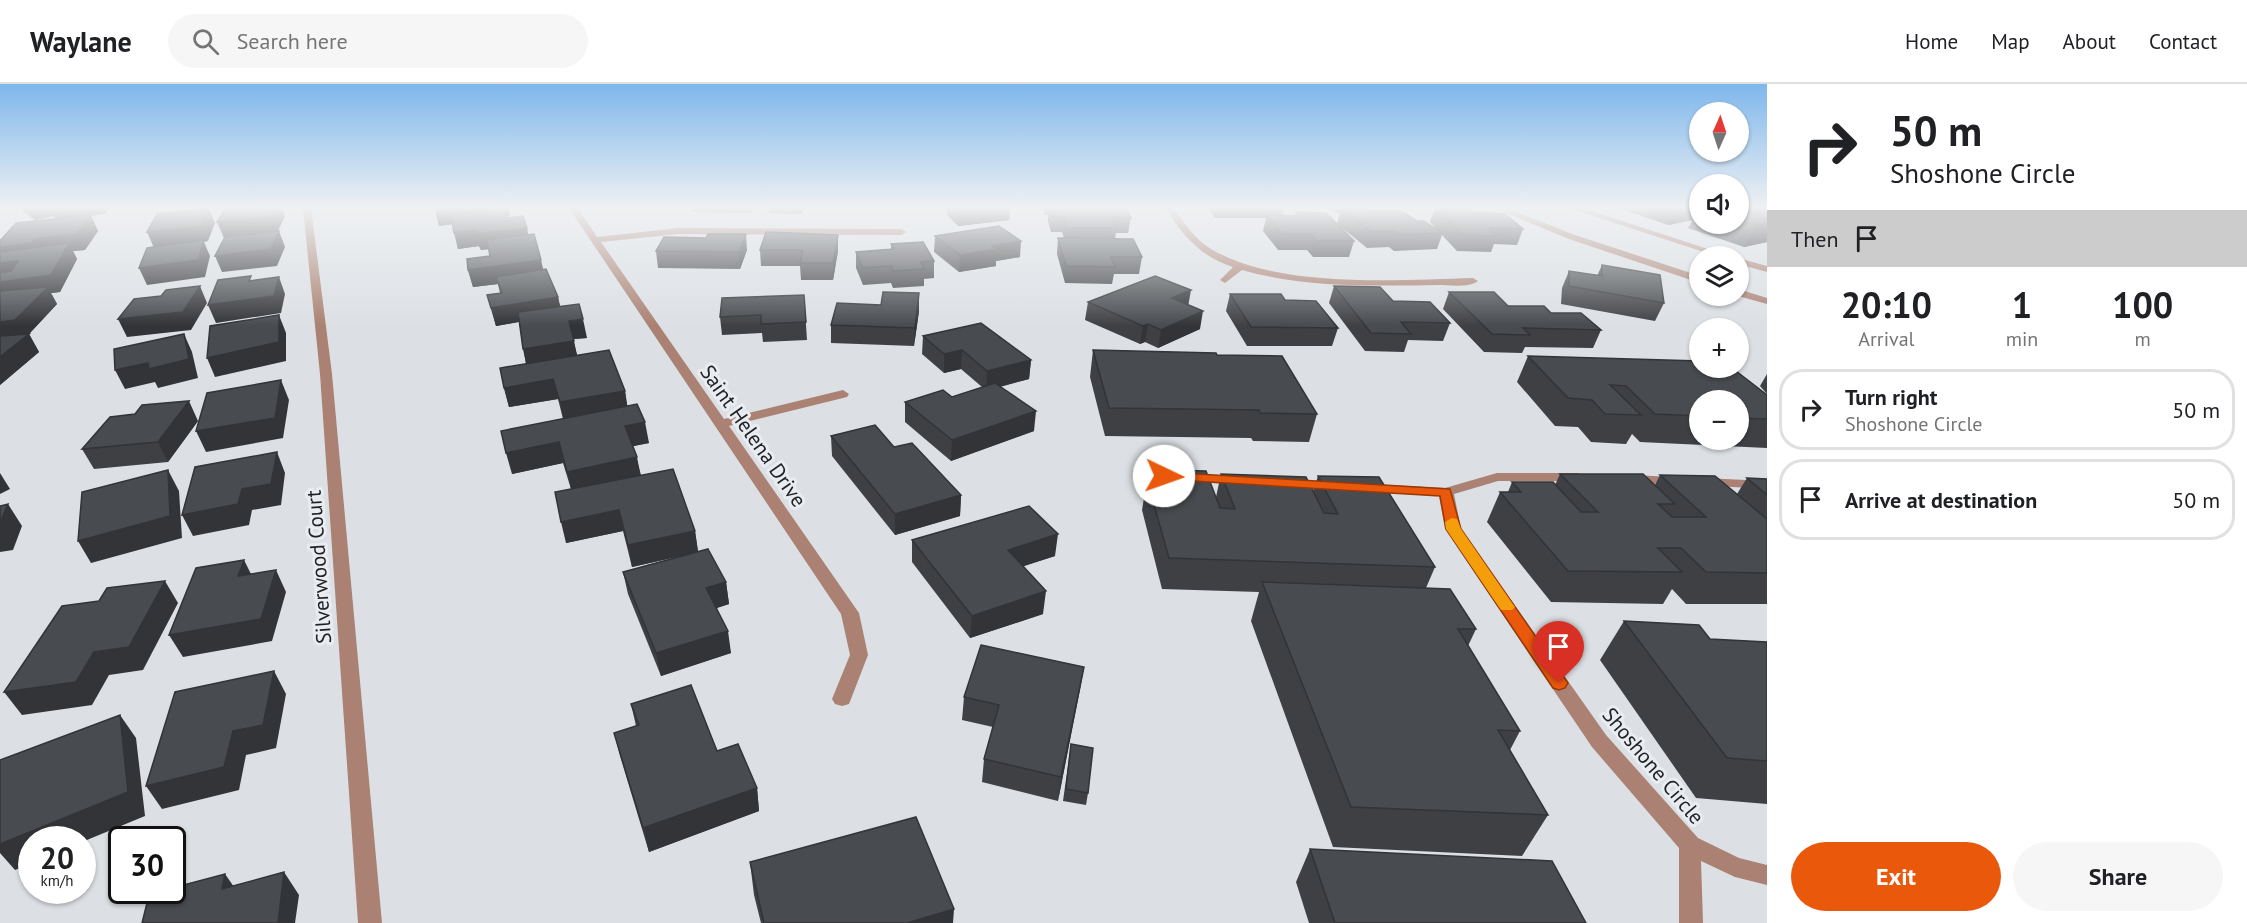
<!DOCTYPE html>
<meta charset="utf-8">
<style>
:root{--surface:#fff;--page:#f6f6f6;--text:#202124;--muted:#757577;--line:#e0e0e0;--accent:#ea580c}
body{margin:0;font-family:"PT Sans",sans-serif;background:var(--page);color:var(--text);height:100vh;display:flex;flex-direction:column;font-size:22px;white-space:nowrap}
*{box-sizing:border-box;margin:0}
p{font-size:20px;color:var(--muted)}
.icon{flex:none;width:33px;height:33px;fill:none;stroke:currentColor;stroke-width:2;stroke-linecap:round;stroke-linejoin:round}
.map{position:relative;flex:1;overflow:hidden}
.sheet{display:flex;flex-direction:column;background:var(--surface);width:480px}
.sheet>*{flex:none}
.hud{background:#fff;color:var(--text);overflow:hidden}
.needle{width:39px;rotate:3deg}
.tools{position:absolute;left:1689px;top:18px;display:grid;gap:12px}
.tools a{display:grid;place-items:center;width:60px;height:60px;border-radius:50%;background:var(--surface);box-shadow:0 2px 4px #0004;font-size:30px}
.speed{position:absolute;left:18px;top:742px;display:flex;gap:12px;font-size:30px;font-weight:700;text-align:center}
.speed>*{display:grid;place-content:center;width:78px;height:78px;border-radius:50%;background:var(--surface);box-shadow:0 2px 4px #0004;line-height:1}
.speed small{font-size:15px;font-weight:400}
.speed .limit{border:3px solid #111;border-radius:9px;background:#fff;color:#111}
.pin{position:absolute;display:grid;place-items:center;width:51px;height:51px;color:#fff;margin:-62px -26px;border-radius:50% 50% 50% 0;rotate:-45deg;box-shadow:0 0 6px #0007}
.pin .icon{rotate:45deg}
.me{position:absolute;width:66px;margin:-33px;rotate:93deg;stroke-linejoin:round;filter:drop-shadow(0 0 4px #0008)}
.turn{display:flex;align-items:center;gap:21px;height:126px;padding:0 24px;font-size:27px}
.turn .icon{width:78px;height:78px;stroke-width:2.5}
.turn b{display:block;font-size:42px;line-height:51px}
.then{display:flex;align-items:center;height:57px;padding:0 24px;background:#0003;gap:12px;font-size:22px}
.eta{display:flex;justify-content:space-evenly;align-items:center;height:102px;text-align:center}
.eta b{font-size:36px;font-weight:600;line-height:42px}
.primary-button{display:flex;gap:12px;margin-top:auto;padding:12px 24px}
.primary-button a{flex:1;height:69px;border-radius:36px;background:var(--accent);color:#fff;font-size:24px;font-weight:600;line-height:69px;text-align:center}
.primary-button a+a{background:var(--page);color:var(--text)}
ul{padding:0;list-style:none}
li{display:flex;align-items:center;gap:18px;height:81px;margin:0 12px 9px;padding:0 12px;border:3px solid var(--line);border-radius:24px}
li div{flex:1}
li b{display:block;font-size:22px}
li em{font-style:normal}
header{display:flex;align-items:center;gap:36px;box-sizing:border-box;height:84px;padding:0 30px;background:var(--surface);border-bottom:2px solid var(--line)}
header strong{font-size:28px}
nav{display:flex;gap:33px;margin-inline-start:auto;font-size:21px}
.search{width:420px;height:54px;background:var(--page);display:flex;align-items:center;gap:15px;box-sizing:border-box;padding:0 21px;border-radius:33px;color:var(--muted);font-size:22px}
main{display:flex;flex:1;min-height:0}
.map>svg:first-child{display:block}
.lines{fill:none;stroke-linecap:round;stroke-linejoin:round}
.minor{fill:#aa8172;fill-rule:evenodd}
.tertiary{fill:#aa8172;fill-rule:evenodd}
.wall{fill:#3e4044;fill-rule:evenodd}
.shaded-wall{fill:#323437}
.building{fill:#484b4f;stroke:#323437;stroke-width:1.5}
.route{fill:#ea580c;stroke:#983908;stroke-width:1.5}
.slow{fill:#f59e0b}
.labels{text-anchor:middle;stroke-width:6;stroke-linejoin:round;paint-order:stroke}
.street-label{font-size:21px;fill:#202223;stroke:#e9edf2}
</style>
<header>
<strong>Waylane</strong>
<div class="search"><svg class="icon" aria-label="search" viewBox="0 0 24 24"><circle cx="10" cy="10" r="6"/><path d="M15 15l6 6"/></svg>Search here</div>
<nav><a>Home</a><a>Map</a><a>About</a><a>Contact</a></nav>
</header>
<main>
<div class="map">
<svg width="1767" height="839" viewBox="0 0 1767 839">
<rect width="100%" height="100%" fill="#dce0e4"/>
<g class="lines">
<path class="minor" d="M303,124H311L332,290L382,839H358L320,290Z
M569,124H578L597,153L678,144L901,145L906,148L901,151L678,150L601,158L724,335L843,306L849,310L847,313L729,342L859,529L868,571L849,620L842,622L835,620L832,615L850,571L841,530Z
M1166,124H1174C1184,139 1195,155 1211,165C1279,205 1396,196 1473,194L1478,197C1470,204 1449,201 1438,201C1373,202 1305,204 1242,186L1225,199L1220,196L1233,183C1203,174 1181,151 1166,124Z
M1569,124H1583L1729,172H1716Z
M1738,174L1767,182V188L1738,180Z
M1497,389H1578L1585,393L1578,397H1498L1454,410L1461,445L1606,651L1698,754L1739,774L1767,781V801L1735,793L1701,777L1703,839H1679V764L1592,663L1445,445L1439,412L1368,408L1361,404L1368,400L1445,404Z
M1188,390L1239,393L1246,397L1239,401L1183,397L1181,394L1183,391Z
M1629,391L1677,393L1684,397L1677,401L1624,398L1622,395L1624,392Z
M1704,394L1767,397V405L1699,401L1697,398Z"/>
<path class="tertiary" d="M1494,124H1506L1575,151L1700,192V199L1569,155Z
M1738,205L1767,214V220L1738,212Z"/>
</g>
<path class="wall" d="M21,124H105L107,129L91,132L98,147L85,166L73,167L77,175L60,208L51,209L57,220L29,250L39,268L0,301L57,135L53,132L35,136L24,128Z
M435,124L510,132H507V134L527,144L528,151L543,185L558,213L560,223L587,254L573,255L577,271L625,307L627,322L649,359L633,362L641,391L695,447L698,467L726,498L729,520L717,524L731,569L661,592L628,510L623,488L681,472L632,483L623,447L566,459L571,405L563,379L512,390L563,335L558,315L509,323L504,304L526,280L519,238L496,242L487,211L500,209L498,200L473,203L468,186L490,172L489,165L481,166L479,162L458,165L453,140L439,142Z
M692,124H753L751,129L693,128Z
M769,124H803L802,130L769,129Z
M947,124H1010L1009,136L958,142L947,131Z
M1043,124H1126L1131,134L1128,149H1116L1115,155L1142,173L1139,190H1114L1112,200L1065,199L1057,170L1058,154H1064L1062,148H1051L1048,137V131H1045Z
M1208,124H1284L1282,132H1295L1296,128L1337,140L1340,129L1322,124H1371L1367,127L1417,137L1438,147L1430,138L1435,124H1469L1474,128L1523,145L1517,161L1494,160L1491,168L1457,167L1442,151L1437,165L1394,167L1389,163L1367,164L1341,143L1354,157L1349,173H1313L1307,166H1278L1263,147L1266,134H1215Z
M1619,124H1700V140H1738V124H1767V158L1744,163L1688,144L1693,136L1668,141Z
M838,151V167L833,196H801L800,182H761L760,166Z
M935,152L1020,173L996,177V182L959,188L934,168Z
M891,160L934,177V194L924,195V202L893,204L891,199L863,201L856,184V168L891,166Z
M747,166L740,185L658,184L656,167Z
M1602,181L1664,219L1655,237L1561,220L1562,204L1569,187L1597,192Z
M1334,202L1393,217L1450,239L1443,257L1408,256L1404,268L1365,267L1329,219Z
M1449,208L1508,222L1551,229L1601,246L1593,264L1525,263L1522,269L1484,268L1443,225Z
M919,209V227L914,262L831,259V241Z
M1230,210L1285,216L1338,244L1332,262H1247L1226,227Z
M804,211L807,256L763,258L762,249L722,251L720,233Z
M1088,218L1188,221L1200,245L1158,264L1145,258L1140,260L1085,236Z
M923,252L1031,276L1029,295L1000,303L1034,347L951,377L905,338V318L952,313L982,303L961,285L944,289L922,270Z
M1093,266L1217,271L1317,330L1309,358L1253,357L1251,354L1105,352L1090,293Z
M1528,272L1767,311V364L1640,358L1632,350L1626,360L1591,358L1578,343L1555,342L1517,298ZM1700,316H1738V356H1700Z
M1767,290V310L1760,302Z
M198,337L168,378L94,385L82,365Z
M831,352L894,363L961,411L960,432L895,451L832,372Z
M1164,386L1216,413L1221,390L1313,407L1318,392L1435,483L1426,504L1476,545L1468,562L1520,647L1510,666L1548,731L1522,772L1333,763L1251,537L1259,508L1162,505L1142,426L1147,396H1162Z
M1560,390L1655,401L1660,391L1737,410L1747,394L1767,395V520H1686L1672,505L1663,520L1551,518L1487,438L1500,408H1508L1512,398L1555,401Z
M912,456L1055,472L1023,482L1043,530L970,554L912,478Z
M1624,537L1710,555L1767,558V720L1696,714L1600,576Z
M1084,583L1058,717L982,698L984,675L993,643L962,636L964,613Z
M631,620L717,667L757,704L759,727L649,768L620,672L614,649L636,642Z
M1071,660L1088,709L1086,721L1063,717Z
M1310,765L1586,839H1309L1296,798Z
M750,778L953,839H761L754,811Z"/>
<path class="shaded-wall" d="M29,124H49L53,132L35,136Z
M56,124H105L107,129L91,132L98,147L85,166L73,167L77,175L60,208L51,209L57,220L29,250L39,268L0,301V198L27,194L0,197V163L35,155L64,139Z
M209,124L215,139L208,157L204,158L210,172L205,193L147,201L139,184L154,164L147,148Z
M276,124H282L285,132L277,149L224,154L217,138Z
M450,124H508L510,132L439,142L435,126Z
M980,124H1010L1009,136L958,142L959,127Z
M1676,124H1698L1693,136L1668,141Z
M1767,139V158L1744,163L1756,141Z
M527,144L530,160L481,166L479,162L458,165L454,149L476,146Z
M279,147L285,163L277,182L222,188L215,172Z
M746,150L747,166L740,185L739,168Z
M838,151V167L833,196V179Z
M1021,157L1020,173L996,177V182L959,188L960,171L992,162Z
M541,176L545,193H496L498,200L473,203L468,186Z
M279,193L285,210L281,229L216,239L208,221Z
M200,202L207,219L191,246L127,253L118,235Z
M1191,206L1188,223L1172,214Z
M919,209V227L914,262L915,244Z
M558,213L562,230L496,242L491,224Z
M1203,227L1200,245L1158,264L1161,246Z
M279,231L286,249V277L215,293L207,274Z
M583,235L587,254L573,255L569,237Z
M1148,240L1145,258L1140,260L1143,242Z
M184,250L192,268L198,294L158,304L155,298L125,305L115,286Z
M574,257L578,276L527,284L523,265Z
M962,266L961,285L944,289V270Z
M1031,276L1029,295L986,306L987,287Z
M553,295L558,315L509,323L504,304Z
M281,296L289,316L283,354L206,368L196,347Z
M625,307L628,326L564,338L560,318Z
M189,317L198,337L168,378L158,358Z
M1036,327L1034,347L951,377L952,356Z
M645,338L649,359L629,363L625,342Z
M559,358L563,379L512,390L506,369Z
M277,368L285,389L281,421L252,426L249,441L193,452L182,431L242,405Z
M637,373L641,394L572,409L567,388Z
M168,386L179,407L182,454L91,479L78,457Z
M0,389L10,405L0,410Z
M961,411L960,432L895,451V430Z
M8,420L22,442L13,466L0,468V439Z
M619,426L623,447L566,459L561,438Z
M695,447L698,468L632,483L628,461Z
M1058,450L1055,472L1006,488L1008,466Z
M244,476L255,498L238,492Z
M276,486L286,508L272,557L183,573L169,551Z
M165,497L178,519L143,586L109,591L92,621L22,631L4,608L94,568Z
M726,498L729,520L710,526L706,504Z
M1046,507L1043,530L970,554L972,532Z
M728,547L731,569L661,592L656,569Z
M1084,583L1080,606L1058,717L1061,693Z
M274,587L286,610L276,664L246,671L239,706L162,725L146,702L233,647Z
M120,631L136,654L145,732L82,758V756H32V779L15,786L0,769V760Z
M757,704L759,727L649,768L643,744Z
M284,788L299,811L295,839H278Z
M225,790L241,813L222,805Z
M954,825L953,839H907Z"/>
<path class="building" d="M209,124L201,142L147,148L157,130Z
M226,124H276L271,133L217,138Z
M435,124H450L435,126Z
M956,124H980L959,127Z
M1050,124H1126L1131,134L1111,133L1116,144H1067L1063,132H1052Z
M1436,124H1469L1474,128L1505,130L1523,145L1488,144L1497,152L1463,151Z
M1738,124H1767V139L1756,141L1738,135Z
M504,125L507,134L523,132L527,144L476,150V146L454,149L451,131Z
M1341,125H1363L1367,127L1400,126L1417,137H1424L1442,149L1399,151L1394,147L1372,148Z
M1296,128L1326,129L1354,157H1317L1311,150H1282L1267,131L1299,132Z
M91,131L77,150L35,155L31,159L0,163V157L16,139Z
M999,142L1021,157L992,162L997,165L960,171L935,152Z
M279,147L271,165L215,172L225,153Z
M766,148L838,151L833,179H800L803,166H760Z
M534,150L541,176L468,186L467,175L490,172L487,156Z
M708,150H746L739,168L656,167L664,153L706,154Z
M1058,154L1133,155L1142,173H1111L1115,183L1066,182Z
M204,156L198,176L139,184L147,164Z
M923,158L934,177L921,178L924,185L893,187L891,182L863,184L856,168L894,165L891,160Z
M69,159L51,191L0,198V189L11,187L18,177L0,179V168Z
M1602,181L1660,191L1664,219L1569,202V187L1602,192Z
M546,185L558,213L491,224L487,211L502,209L496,193Z
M251,192L249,197L279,193L274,212L208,221L218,196Z
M1155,192L1191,206L1172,214L1203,227L1161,246L1148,240L1143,242L1088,218Z
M200,202L183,228L118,235L134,215L161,212L166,206Z
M1334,202L1380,203L1393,217L1430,218L1450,239L1401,238L1411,250L1371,249Z
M48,203L15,236L0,238V207Z
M883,208L919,209L915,244L831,241L837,219L881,221Z
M1449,208H1494L1508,222H1544L1551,229H1581L1601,246L1523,244L1530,251L1492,250Z
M1230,210H1281L1285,216L1316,217L1338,244L1251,243Z
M804,211L806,238L761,240V231L720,233L722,214Z
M579,220L583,235L569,237L574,257L523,265L518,228Z
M279,231V258L207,274L210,242Z
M981,239L1031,276L987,287L962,266L944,270L923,252Z
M29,250L0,273V252Z
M184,250L189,275L149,285L148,279L115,286L114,265Z
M609,266L625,307L560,318L553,295L504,304L500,284Z
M1093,266L1216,269L1217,271L1282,272L1317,330L1260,329L1259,326L1109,324Z
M1528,272L1700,277V284H1732L1767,311V335L1738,334V316H1700V332L1655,330L1626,302L1610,301L1641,331L1605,330L1592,316L1568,314Z
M281,296L275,334L196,347L207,309Z
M995,299L1036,327L952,356L905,318L943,306L952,313Z
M189,317L158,358L82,365L110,333L135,330L142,321Z
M637,320L645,338L625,342L637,373L567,388L559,358L506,369L501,347Z
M875,341L894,363L912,359L961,411L895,430L831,352Z
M277,368L271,400L242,405L238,420L182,431L195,383Z
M673,385L695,447L628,461L619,426L561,438L555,408Z
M168,386L170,432L78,457L82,408Z
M1164,386L1206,387L1220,424L1235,425L1221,390L1306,393L1324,429L1338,430L1318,392L1379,393L1435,483L1169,474L1147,396L1167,397Z
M1560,390H1643L1675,420H1658L1672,433H1706L1660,391L1715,392L1767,435V489L1706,488L1681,464H1658L1682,488L1568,487L1500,408H1521L1512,398H1553L1581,428H1598Z
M1747,394L1767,395V411Z
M8,420L0,439V422Z
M1029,422L1058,450L1008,466L1046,507L972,532L912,456Z
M708,465L726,498L706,504L728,547L656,569L623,488Z
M244,476L238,492L276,486L261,535L169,551L196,484Z
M165,497L129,563L94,568L76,598L4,608L62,522L99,517L107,504Z
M1262,498L1450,505L1476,545H1458L1520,647L1498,646L1548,731L1351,723Z
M1624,537L1699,541L1710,555L1767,558V677L1727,674Z
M981,561L1084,583L1061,693L984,675L999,621L964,613Z
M274,587L263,641L233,647L224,683L146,702L175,608Z
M691,601L717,667L738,660L757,704L643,744L614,649L639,641L631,620Z
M120,631L128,708L0,760V676Z
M1071,660L1093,664L1088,709L1066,705Z
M916,733L954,825L907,839H764L750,778Z
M1310,765L1552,777L1586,839H1335Z
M284,788L278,839H142L149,811L163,807H172V804L225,790L222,805Z"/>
<linearGradient id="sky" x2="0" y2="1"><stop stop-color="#7eb7ec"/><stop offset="0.51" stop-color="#eff1f3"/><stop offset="1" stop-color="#eff1f3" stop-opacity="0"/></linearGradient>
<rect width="1767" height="242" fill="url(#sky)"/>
<path class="route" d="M1164,388L1450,405L1461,445L1568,599L1565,604L1559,606L1553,604L1446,445L1440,412L1160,395L1158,392L1160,390Z"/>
<path class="slow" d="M1452,434L1457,435L1461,445L1512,519L1515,523L1512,526H1501L1446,445L1445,438Z"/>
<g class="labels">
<g class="street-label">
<text transform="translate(753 352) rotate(55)" y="7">Saint Helena Drive</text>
<text transform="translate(319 483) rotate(-94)" y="7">Silverwood Court</text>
<text transform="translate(1653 682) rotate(50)" y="7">Shoshone Circle</text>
</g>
</g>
</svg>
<div class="tools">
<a><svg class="needle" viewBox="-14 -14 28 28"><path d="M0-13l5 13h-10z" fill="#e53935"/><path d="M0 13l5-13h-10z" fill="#757577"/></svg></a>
<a><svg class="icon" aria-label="sound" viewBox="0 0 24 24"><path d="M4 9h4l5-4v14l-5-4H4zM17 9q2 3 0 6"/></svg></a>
<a><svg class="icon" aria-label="layers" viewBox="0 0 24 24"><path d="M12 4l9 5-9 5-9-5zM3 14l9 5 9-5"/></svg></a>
<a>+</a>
<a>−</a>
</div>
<div class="speed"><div>20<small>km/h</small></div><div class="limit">30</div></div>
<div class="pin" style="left:1559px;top:599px;background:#d93025"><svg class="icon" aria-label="arrive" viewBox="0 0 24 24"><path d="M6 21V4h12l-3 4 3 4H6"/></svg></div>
<svg class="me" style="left:1164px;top:392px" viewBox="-20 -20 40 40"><circle r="19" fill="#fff"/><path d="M0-13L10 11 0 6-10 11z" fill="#ea580c"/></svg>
</div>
<section class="sheet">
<div class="hud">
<div class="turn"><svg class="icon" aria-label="right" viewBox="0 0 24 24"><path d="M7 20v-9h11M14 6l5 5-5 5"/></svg><div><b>50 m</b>Shoshone Circle</div></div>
<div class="then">Then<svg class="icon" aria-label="arrive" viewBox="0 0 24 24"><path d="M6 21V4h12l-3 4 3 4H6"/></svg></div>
</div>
<div class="eta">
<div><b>20:10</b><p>Arrival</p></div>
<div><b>1</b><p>min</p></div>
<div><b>100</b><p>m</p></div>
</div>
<ul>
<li><svg class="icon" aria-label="right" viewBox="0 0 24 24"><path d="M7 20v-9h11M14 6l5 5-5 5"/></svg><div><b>Turn right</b><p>Shoshone Circle</p></div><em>50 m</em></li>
<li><svg class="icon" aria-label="arrive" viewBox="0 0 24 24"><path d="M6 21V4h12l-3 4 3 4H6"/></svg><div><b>Arrive at destination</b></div><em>50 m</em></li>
</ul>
<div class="primary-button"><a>Exit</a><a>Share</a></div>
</section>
</main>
